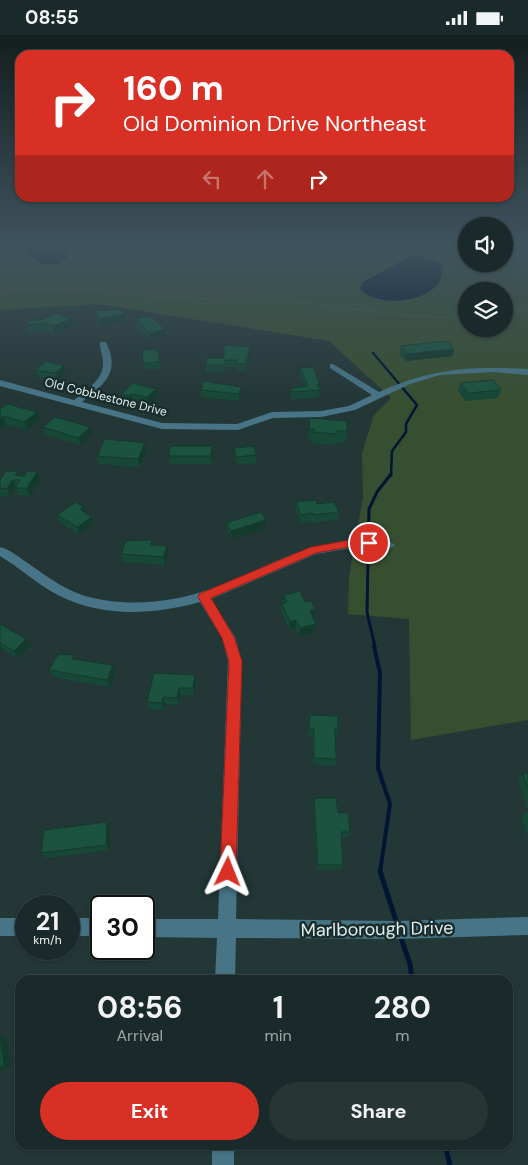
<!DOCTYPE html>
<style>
:root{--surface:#1a2929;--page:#273535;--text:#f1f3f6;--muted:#9fa6a8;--line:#384546;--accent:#d93025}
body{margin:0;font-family:"DM Sans",sans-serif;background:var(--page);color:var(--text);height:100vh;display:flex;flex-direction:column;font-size:19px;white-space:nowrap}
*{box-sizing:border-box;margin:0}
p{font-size:16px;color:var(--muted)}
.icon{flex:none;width:28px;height:28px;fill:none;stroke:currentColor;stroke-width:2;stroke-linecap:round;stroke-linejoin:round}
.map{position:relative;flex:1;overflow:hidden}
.side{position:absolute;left:15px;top:940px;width:498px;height:175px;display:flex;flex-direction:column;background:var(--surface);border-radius:15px;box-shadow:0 1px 4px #0004,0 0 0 1px var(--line)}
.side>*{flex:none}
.hud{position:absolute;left:15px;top:15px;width:499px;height:152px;border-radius:15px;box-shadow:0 1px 4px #0004,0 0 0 1px var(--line);background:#d93025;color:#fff;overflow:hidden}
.buttons{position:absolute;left:458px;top:182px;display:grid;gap:10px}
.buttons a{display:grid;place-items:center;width:55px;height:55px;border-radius:50%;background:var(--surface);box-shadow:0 1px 4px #0004,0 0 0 1px var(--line);font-size:25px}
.speed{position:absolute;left:15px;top:860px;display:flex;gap:10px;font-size:25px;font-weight:700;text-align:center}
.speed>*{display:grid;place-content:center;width:65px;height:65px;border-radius:50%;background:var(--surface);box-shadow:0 1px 4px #0004,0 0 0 1px var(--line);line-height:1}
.speed small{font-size:12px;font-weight:400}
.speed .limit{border:2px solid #111;border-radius:8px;background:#fff;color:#111}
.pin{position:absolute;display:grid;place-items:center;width:42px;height:42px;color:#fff;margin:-21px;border:2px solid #fff;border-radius:50%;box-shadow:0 1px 5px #0007}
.me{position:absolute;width:55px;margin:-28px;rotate:2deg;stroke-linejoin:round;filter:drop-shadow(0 0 4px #0008)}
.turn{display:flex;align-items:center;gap:18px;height:105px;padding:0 25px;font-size:22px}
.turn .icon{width:65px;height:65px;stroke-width:2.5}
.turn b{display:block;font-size:35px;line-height:42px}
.lanes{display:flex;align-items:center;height:48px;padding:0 25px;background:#0003;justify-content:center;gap:25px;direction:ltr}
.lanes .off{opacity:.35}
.eta{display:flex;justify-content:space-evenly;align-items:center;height:85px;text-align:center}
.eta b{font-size:30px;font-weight:700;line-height:35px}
.button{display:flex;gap:10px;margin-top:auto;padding:10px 25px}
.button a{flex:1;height:58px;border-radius:30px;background:var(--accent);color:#fff;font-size:20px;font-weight:700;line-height:58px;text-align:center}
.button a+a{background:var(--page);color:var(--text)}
.status{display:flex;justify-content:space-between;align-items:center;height:35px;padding:0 25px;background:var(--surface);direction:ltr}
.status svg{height:14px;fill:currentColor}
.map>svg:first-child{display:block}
.green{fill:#374f31;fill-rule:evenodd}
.water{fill:#001634}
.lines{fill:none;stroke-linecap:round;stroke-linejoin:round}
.stream-far3{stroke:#001634;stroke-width:2.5}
.stream-far2{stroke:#001634;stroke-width:3}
.stream-far1{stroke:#001634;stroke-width:4}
.stream{stroke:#001634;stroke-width:5}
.path{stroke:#5c6e6e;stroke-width:1;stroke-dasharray:1 2;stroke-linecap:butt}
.minor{fill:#477486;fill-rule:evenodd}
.wall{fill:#174737}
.shaded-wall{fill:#133a2d}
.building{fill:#1b5340;stroke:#133a2d}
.route{fill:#d93025;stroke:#8d1f18}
.labels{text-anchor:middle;stroke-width:5;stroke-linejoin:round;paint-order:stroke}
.far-street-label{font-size:12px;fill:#e1eded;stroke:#192d2d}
.near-street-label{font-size:18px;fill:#e1eded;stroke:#192d2d}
</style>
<div class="status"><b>08:55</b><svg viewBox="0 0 49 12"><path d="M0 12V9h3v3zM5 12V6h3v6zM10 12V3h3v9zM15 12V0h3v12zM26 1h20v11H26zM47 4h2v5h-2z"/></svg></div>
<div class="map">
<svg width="528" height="1130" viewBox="0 0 528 1130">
<rect width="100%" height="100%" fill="#233737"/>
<path class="green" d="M22,208H466V229H504V208H528V685L411,705L409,584L348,579L349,542L363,462L362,418L374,380L391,363L329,306L98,269L0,275V224ZM466,256H504V294H466Z"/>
<path class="water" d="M35,208H55V210L66,217L67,222L58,229H41L23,214Z
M409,222H426L441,228C452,267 378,276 360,254L363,247Z"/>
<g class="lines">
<path class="stream-far3" d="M373,318L417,370L406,389V397L392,416L391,441"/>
<path class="stream-far2" d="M375,612L367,577L369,474L377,457L391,439"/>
<path class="stream-far1" d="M374,611L380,638L378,733L390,769L380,837"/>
<path class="stream" d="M380,836L397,889
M400,900L410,929L412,945
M445,1110L450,1130"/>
<path class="path" d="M132,208L179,223L323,221L340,216L355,208
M513,239L519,242L525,252H528
M9,256C32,249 53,252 69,231
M0,257L84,253L125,260L305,268L402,280L466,284
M504,280L528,271"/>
<path class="minor" d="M100,307H106C121,337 104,350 82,367L162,388L237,389L272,377L321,376L349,371L372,360L330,333V329H333L379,357C431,333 472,331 528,334V340L494,337L440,340L410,349L355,375L321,382L273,383L238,395L162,394L0,351V345L74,365C86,355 104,345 103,327C103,320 99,313 100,307Z
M361,505L389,506L395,510L389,514L351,513L316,519L211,564L235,602L242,626L236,884L397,886L528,882V900L397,904L236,903L235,945H215L217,903L144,902V884H218L228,626L222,603L200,567C153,580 102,583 58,560C37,549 20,533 0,521V512C11,515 20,523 29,529C49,543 69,558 93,563C133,572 175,567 213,553C265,534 304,506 361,505Z
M0,883H26V901H0Z
M69,883H101V901H69Z
M212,1110H234V1130H212Z"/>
</g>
<path class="wall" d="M136,284L165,294L166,301L151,305L137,292Z
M40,285L73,291L55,298L49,296L29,297L27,290Z
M401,311L454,314L452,321L406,326L399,319Z
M157,314L161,334L144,335L143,328Z
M250,319L248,329L246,330V336H237V332H225V337L206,338V330L224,323Z
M64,331L66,338L58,345L38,342L35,335Z
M300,333L320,349L319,362L292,365L291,360V353L305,351L300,341Z
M133,348L157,361L148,370L133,366L130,369L123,367L122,359Z
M460,348L501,355L498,363L465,366L458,355Z
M241,352V359L240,366L201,362V355Z
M0,374L37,377L40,384L27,395L6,389L0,394Z
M43,392L92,400L81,410L45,400Z
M309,394L347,396L345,408L336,407L335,410L313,409V406L308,405Z
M145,408L146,416L140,432L99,429L97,421Z
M234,413L256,420V428L237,430L235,421Z
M212,419V429H170L169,421Z
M37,437L40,445L30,461L19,460L16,453L10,462L0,461V445L19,440L24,441Z
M296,467L339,477L338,485L313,488L312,486L301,488L296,475Z
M86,478L92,482L94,489L79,500L60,487L57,480Z
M266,485V493L232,504L227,496L226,488Z
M152,505L153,510L168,519L165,530L123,527L121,519Z
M284,560L305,567L315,574L314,582H313L316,589L315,597L299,601L296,593L289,594L282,577V569H284Z
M0,589L30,611L18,623L3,615L0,618Z
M76,624L113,630L116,637L110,652L53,642L49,635Z
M154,638L196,647L194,660H180L179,670L165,669L164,675L149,674L147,667Z
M310,680L338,693L337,700L335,699L336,724L335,731L313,729V701H308Z
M528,738V775L518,745L523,739Z
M314,763L338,778L350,797L349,802H341L343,830L342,835H317L313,769Z
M526,776H528V803L521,782Z
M107,787L110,793V815L46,823L41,818Z"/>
<path class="shaded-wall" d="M125,279L126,286L101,292L99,284Z
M71,284L73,291L55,298L53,291Z
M165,294L166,301L151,305L150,298Z
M250,312V319L248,329V322Z
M454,314L452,321L406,326L407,319Z
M64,331L66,338L58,345L55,338Z
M241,352V359L240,366L239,359Z
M156,354L157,361L148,370L147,362Z
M131,359L133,366L130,369L129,361Z
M37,377L40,384L27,395L24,387Z
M3,381L6,389L0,394V384Z
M90,392L92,400L81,410L78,403Z
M145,408L146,416L140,432L138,424Z
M212,411V429L211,421Z
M37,437L40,445L30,461L27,453Z
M12,445L16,452L10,462L7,454Z
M84,472L86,480L80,474Z
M92,482L94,489L79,500L77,492Z
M266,485V493L232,504L231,496Z
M167,511L168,519L165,530L163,522Z
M315,574L314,582L309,583L310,576Z
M296,585V593L289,594L290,587Z
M316,589L315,597L299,601L300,593Z
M26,604L30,611L18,623L14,616Z
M0,610L3,615L0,618Z
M113,630L116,637L110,652L107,645Z
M195,640L196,647L194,660L193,653Z
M179,653L180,660L179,670L177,663Z
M163,662L165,669L164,675L162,668Z
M107,787L110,793V815L106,810Z
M0,1000L7,1002L11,1031L0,1037Z"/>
<path class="building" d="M121,274L125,279L99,284L96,276Z
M58,278L71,284L53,291L47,289L27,290L29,285H40Z
M150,281L165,294L150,298L136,284Z
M447,306L454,314L407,319L401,311Z
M224,310L250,312L248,322H246V329H237V325H225V330H206V323H224Z
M157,314L160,327L143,328L142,315Z
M46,326L64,331L55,338L35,335Z
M313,332L320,349H317L320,355L293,357L291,353L308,351L300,333Z
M493,345L501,355L468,358L460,348Z
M203,346L241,352L239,359L201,355Z
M133,348L156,354L147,362L131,359L129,361L122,359Z
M7,369L37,377L24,387L3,381L0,384V374Z
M55,382L90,392L78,403L43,392Z
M310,383L347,386V396H337V399L314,397V394H309Z
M105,404L145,408L138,424L97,421Z
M170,411H212L211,421H169Z
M254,411L256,420L236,422L234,413Z
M6,436L18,437L15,440L24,441L27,436L37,437L27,453H15L20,445H12L7,454L0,453V445Z
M316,465L317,469L334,467L339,477L314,480L313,478L301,480L296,467Z
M76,467L84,472L80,474L92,482L77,492L57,480Z
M261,477L266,485L231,496L226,488Z
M152,505L151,510L167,511L163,522L121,519L126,506Z
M300,556L305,567L311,566L315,574L310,576L316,589L300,593L296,585L290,587L282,569L287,567L284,560Z
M0,589L26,604L14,616L0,608Z
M58,619L74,620L72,624L113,630L107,645L49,635Z
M154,638L195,640L193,653H179L177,663L163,662L162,668L147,667Z
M310,680L338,681V693H335L336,724L314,723V694H309Z
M528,738V754L523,739Z
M314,763H336L338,778H348L350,797H341L343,830H318Z
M107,787L106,810L41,818L44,795Z
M0,1001L4,1030L0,1032Z"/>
<linearGradient id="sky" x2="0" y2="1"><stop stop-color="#131e1e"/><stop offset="0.57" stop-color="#3f535e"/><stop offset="1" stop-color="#3f535e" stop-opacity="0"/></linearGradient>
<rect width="528" height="366" fill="url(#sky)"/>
<path class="route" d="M350,505H369L374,508L369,512H350L316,518L211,563L234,602L242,626L236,837L234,843L228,845L223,843L220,837L229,626L222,603L198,562L199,559L311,512Z"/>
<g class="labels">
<g class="far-street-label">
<text transform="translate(106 362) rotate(14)" y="4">Old Cobblestone Drive</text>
</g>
<g class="near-street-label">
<text transform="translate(377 894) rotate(-1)" y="6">Marlborough Drive</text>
</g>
</g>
</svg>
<div class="buttons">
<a><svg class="icon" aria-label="sound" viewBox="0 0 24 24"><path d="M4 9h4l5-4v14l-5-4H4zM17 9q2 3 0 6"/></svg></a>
<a><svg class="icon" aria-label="layers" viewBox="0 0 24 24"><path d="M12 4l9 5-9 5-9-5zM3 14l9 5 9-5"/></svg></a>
</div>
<div class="speed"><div>21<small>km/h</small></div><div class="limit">30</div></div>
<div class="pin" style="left:369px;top:508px;background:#d93025"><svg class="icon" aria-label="arrive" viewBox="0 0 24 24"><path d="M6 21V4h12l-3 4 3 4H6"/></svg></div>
<svg class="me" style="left:228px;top:837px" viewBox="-20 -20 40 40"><path d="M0-17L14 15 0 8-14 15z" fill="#d93025" stroke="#fff" stroke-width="4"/></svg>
<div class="hud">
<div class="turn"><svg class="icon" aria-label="right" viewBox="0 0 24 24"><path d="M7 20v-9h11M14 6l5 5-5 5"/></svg><div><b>160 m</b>Old Dominion Drive Northeast</div></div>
<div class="lanes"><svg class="icon off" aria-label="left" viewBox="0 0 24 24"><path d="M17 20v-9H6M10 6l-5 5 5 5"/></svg><svg class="icon off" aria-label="ahead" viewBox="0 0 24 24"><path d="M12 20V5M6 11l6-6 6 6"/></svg><svg class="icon" aria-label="right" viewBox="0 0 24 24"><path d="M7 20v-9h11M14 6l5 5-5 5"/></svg></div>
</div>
<section class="side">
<div class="eta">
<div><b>08:56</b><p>Arrival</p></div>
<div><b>1</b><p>min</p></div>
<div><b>280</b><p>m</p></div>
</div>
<div class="button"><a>Exit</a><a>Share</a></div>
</section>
</div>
